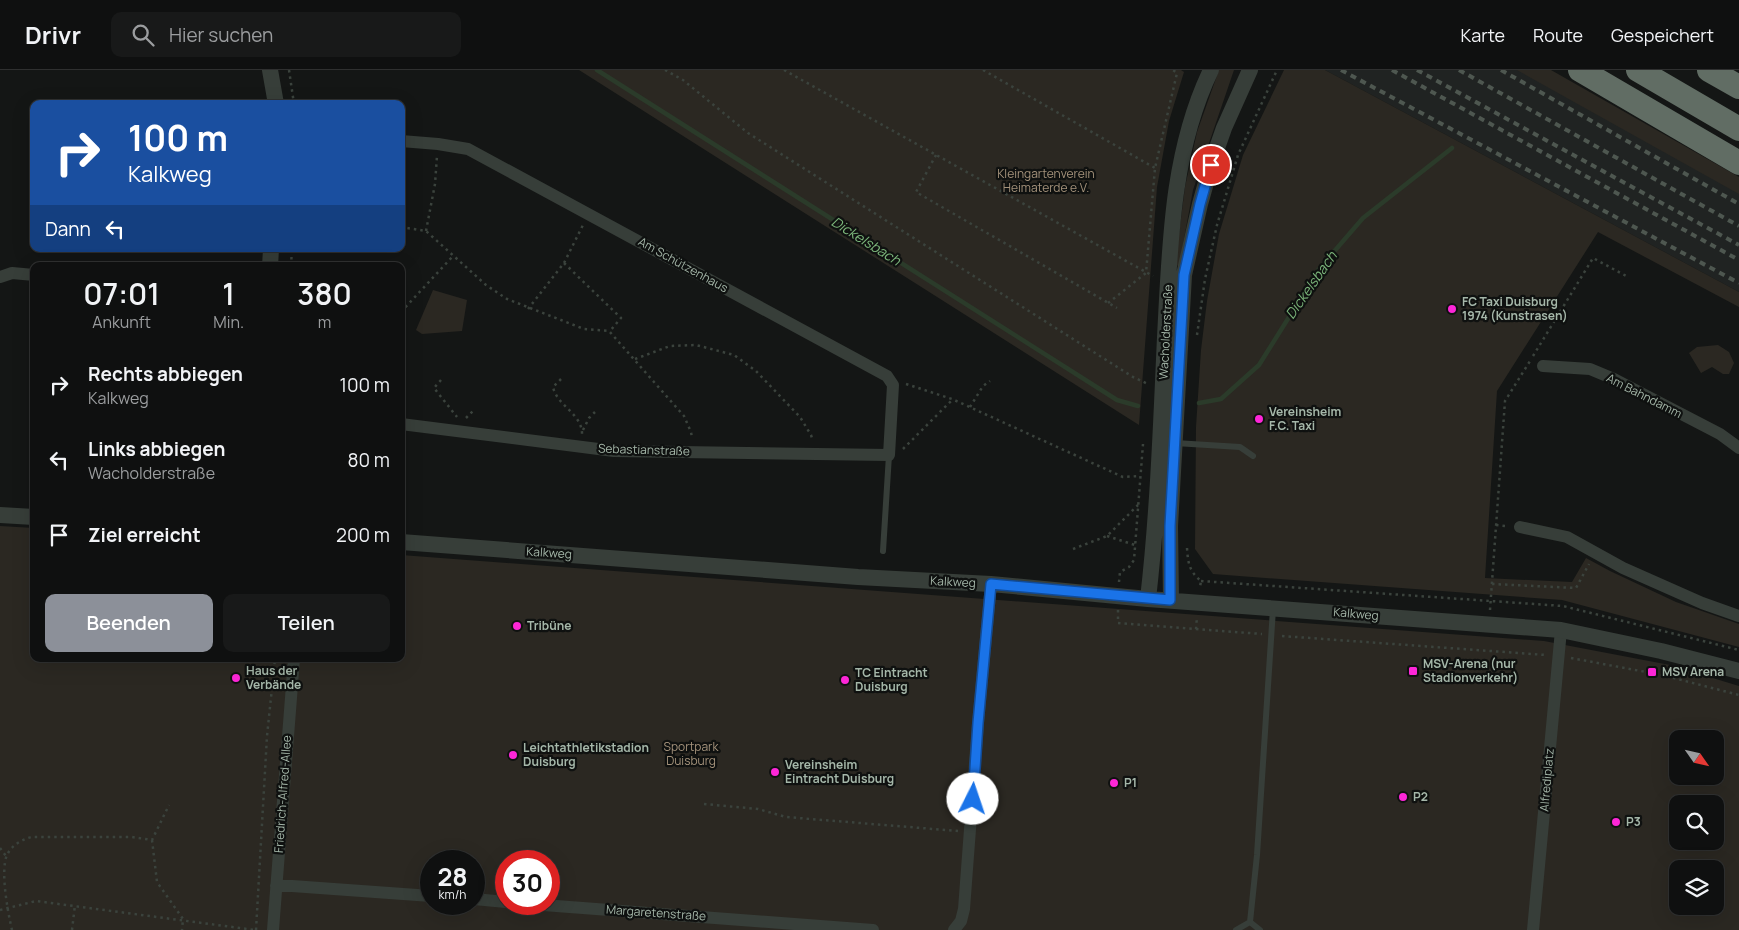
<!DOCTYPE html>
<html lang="de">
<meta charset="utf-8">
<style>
:root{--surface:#0f1010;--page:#181919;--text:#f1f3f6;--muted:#9b9d9f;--line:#2f3030;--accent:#8c9099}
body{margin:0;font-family:Manrope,sans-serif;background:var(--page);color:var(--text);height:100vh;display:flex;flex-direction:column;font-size:19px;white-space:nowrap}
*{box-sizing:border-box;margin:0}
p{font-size:16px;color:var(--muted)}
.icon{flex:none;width:28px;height:28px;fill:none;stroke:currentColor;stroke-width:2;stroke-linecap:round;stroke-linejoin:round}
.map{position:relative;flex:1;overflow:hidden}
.drawer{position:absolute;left:30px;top:192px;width:375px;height:400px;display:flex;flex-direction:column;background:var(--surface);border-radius:10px;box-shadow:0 5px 20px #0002,0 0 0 1px var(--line)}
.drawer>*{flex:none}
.top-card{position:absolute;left:30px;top:30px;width:375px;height:152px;border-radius:10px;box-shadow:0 5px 20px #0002,0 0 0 1px var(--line);background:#1a4fa0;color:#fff;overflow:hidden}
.needle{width:32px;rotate:124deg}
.fabs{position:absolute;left:1669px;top:660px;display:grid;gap:10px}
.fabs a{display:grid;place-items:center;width:55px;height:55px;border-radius:10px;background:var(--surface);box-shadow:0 5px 20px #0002,0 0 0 1px var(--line);font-size:25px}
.speed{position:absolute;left:420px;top:780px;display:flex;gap:10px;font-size:25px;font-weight:700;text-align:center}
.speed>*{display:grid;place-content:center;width:65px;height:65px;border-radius:50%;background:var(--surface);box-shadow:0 5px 20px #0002,0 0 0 1px var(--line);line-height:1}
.speed small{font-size:12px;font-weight:400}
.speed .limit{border:8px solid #d22;background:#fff;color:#111}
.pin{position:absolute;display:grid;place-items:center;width:42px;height:42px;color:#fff;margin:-21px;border:2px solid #fff;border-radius:50%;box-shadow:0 1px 5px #0007}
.me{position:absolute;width:55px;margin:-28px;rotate:4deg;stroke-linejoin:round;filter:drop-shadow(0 0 4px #0008)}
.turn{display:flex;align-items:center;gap:18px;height:105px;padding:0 15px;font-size:22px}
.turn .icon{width:65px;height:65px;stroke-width:2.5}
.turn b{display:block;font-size:35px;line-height:42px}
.then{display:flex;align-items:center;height:48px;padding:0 15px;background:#0003;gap:10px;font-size:19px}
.eta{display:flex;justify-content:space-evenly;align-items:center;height:85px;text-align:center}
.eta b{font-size:30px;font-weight:600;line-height:35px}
.primary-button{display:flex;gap:10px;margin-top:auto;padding:10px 15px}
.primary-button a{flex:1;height:58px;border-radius:10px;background:var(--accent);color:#fff;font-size:20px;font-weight:600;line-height:58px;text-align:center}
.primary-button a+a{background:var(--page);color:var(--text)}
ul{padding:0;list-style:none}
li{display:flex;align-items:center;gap:15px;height:75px;padding:0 15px}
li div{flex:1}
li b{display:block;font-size:19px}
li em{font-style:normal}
header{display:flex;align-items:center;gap:30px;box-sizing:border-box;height:70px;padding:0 25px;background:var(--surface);border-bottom:1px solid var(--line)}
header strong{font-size:24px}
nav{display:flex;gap:28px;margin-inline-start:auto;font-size:18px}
.search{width:350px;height:45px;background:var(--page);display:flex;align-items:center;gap:12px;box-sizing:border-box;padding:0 18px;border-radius:10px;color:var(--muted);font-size:19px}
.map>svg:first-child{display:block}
.built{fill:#202322}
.green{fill:#2b2822;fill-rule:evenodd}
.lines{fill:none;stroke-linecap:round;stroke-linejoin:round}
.stream{stroke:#2b3b2a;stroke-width:4.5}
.path{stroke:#3b433d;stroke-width:2.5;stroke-dasharray:2.5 4;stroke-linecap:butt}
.service{stroke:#373e39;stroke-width:6}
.minor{stroke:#373e39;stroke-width:12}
.tertiary{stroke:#373e39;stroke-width:16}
.motorway{stroke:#616d64;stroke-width:24}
.rail{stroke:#4e5750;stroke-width:4;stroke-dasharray:6 5;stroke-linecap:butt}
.route-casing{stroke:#114b97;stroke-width:12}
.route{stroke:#1a73e8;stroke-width:9}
.poi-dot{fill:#fd26d7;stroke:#0f1110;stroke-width:2}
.labels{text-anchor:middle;stroke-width:4.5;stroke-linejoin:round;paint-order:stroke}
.park-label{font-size:12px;fill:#a4927b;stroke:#0f1110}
.street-label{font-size:12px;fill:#a5b7a9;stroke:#0f1110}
.poi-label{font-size:12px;font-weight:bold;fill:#a5b7a9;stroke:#0f1110;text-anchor:start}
.water-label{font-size:14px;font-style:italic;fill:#7bb57a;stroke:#0f1110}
</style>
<header>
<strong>Drivr</strong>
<div class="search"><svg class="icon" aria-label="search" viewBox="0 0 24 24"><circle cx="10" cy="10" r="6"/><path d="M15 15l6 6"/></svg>Hier suchen</div>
<nav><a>Karte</a><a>Route</a><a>Gespeichert</a></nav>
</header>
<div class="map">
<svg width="1739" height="860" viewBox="0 0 1739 860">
<rect width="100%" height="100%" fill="#141615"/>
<path class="built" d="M1325,0H1519L1739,122V222Z"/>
<path class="green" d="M579,0H1181L1184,2L1169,51L1157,117L1139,355Z
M1219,0H1234L1193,120L1179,196L1175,195L1185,117L1197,62Z
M1284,0H1325L1739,222V237L1598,162L1497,321L1485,508L1572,512L1586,488L1610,501L1676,532L1739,554V577L1562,530L1213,504L1195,479L1196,357L1201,280L1207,231L1219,164L1243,85Z
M1517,0H1551L1739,107V124Z
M433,220L467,230L462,261L422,264L416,260Z
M1718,275L1729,282L1734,293L1729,304H1723L1712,297L1701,303L1689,283L1697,277Z
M0,456L34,458V589H401V485L1544,571L1670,595L1739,616V860H0ZM1678,669H1715V706H1678ZM1678,734H1715V771H1678ZM431,791H474V834H431ZM506,791H549V834H506ZM1678,799H1715V836H1678Z"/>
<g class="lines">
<path class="stream" d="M597,0L1117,330L1138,336
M1199,333L1221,329L1259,295L1319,199L1363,148L1452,78"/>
<path class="path" d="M289,0L294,34
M665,0L683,10L748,63L1133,307L1148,314
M784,0L1153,206
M983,0L1155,98
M936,85L916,122L1117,238
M401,157L426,161L486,215L507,229L584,259L609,261L684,346L691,362L692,368
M426,161L435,114L437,86
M564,193L621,248L610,261
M291,196L292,179
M1108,233L1146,203L1155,98L1177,3L1173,0
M528,239L564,193L583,155
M401,242L453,186
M1197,265L1205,209L1217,155L1238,85L1277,0
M1533,286L1593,188L1628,207
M635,289L670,276L696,275L734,285L756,301L800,347L811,365L813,371
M561,309L553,317C557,336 583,344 582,365
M441,310L434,318L457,347
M906,314L952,329L1123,407L1140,406
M970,337L983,316L990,311
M466,348L473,341
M583,360L589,348L595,342
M903,379L952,330
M1496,455L1506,456
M1107,466L1135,475
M1187,478C1188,493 1189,501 1201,511L1200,517
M1073,479L1107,466L1138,435
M1201,511L1563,536L1739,580
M1119,512L1120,502L1129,497L1134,490L1143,374
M1492,514L1576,518L1589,494
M1118,540V553L1196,559L1197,547
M1490,540L1505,331L1530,291
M1196,559L1262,564
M1282,566L1546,585
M1571,588L1662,605L1739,625
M704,734L758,739L786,747L958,761
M152,770L157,812L183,849L182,860
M0,778L6,786
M0,840L36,831L255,860
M12,860C8,843 0,801 7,785C12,775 21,770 31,767H132L152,770L169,735
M72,860L75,835
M256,860L267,666L275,589"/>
<path class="service" d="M1175,373L1240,377L1253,386
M883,481L889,385
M1250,852L1257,785L1273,539
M1236,860L1250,852L1260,860"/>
<path class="minor" d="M401,71L438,74L468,79L887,306L893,315L889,385L614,381L401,354
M0,207L12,203L34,205
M1543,296L1590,299L1614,309L1720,364L1739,378
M1520,457L1567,467L1623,498L1702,533L1739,546
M276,816H292L431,826
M474,829L506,832
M530,834L873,860
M273,860L294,589
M954,860L961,851L964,839L978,653L991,514
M1533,860L1561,560"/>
<path class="tertiary" d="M270,0L276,34
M270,196L271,179
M0,445L34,447
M401,472L858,507L991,514L1148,529L1561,560L1661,581L1739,601
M1148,529C1158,442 1161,354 1165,267C1170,177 1171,83 1211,0
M1171,530L1170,456L1184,205L1200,134L1211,95L1224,58L1250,0"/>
<path class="motorway" d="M1580,0L1739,93
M1638,0L1739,59
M1709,0L1739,17"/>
<path class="rail" d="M1341,0L1739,213
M1392,0L1739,190
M1417,0L1739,175
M1459,0L1739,156
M1501,0L1739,134"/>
</g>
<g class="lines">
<g class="route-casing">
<path id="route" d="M973,729L978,653L991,514L1170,530V456L1184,205L1200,134L1211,95"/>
</g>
<use href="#route" class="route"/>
</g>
<g class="poi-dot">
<circle cx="1452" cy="239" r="5"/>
<circle cx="1259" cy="349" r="5"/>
<circle cx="517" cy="556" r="5"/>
<rect x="1408" y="596" width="10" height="10" rx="2.5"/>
<rect x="1647" y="597" width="10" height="10" rx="2.5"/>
<circle cx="236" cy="608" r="5"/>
<circle cx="845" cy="610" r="5"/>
<circle cx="513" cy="685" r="5"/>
<circle cx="775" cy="702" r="5"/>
<circle cx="1114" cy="713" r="5"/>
<circle cx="1403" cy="727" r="5"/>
<circle cx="1616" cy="752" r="5"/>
</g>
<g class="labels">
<g class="park-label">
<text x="1046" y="108">Kleingartenverein<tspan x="1046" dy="14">Heimaterde e.V.</tspan></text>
<text x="691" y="681">Sportpark<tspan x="691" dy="14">Duisburg</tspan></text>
</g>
<g class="street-label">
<text transform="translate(683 195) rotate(29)" y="4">Am Schützenhaus</text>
<text transform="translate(1166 262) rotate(-87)" y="4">Wacholderstraße</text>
<text transform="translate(1644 326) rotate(27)" y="4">Am Bahndamm</text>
<text transform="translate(644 380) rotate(2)" y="4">Sebastianstraße</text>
<text transform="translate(549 483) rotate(4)" y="4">Kalkweg</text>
<text transform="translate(953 512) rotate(3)" y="4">Kalkweg</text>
<text transform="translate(1356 544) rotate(5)" y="4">Kalkweg</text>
<text transform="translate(1547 710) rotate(-85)" y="4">Alfrediplatz</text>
<text transform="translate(283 724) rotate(-86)" y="4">Friedrich-Alfred-Allee</text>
<text transform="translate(656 843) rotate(4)" y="4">Margaretenstraße</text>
</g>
<g class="poi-label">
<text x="1462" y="236">FC Taxi Duisburg<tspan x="1462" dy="14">1974 (Kunstrasen)</tspan></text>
<text x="1269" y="346">Vereinsheim<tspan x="1269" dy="14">F.C. Taxi</tspan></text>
<text x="527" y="560">Tribüne</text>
<text x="1423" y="598">MSV-Arena (nur<tspan x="1423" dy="14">Stadionverkehr)</tspan></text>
<text x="246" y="605">Haus der<tspan x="246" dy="14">Verbände</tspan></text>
<text x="1662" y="606">MSV Arena</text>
<text x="855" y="607">TC Eintracht<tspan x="855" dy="14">Duisburg</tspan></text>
<text x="523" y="682">Leichtathletikstadion<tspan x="523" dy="14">Duisburg</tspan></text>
<text x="785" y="699">Vereinsheim<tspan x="785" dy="14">Eintracht Duisburg</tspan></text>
<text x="1124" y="717">P1</text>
<text x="1413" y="731">P2</text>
<text x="1626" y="756">P3</text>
</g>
<g class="water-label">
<text transform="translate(866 171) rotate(32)" y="5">Dickelsbach</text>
<text transform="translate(1311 215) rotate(-55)" y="5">Dickelsbach</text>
</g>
</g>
</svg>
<div class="fabs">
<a><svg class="needle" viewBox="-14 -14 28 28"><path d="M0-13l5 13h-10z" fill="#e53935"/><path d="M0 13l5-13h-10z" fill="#9b9d9f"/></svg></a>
<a><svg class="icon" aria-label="search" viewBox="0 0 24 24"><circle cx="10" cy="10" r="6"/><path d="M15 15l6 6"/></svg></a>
<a><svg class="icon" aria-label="layers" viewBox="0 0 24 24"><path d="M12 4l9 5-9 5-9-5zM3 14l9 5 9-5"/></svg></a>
</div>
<div class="speed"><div>28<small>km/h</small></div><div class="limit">30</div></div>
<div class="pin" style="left:1211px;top:95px;background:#d93025"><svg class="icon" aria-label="arrive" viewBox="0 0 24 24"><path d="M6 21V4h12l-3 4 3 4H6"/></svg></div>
<svg class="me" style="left:973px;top:729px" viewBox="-20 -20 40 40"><circle r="19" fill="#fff"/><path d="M0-13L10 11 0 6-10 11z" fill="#1a73e8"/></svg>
<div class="top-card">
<div class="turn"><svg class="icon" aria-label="right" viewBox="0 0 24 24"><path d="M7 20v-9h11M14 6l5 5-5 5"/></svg><div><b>100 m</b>Kalkweg</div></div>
<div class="then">Dann<svg class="icon" aria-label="left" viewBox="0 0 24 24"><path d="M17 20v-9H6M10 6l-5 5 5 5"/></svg></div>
</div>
<section class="drawer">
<div class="eta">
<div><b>07:01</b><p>Ankunft</p></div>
<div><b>1</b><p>Min.</p></div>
<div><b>380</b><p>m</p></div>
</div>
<ul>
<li><svg class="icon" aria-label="right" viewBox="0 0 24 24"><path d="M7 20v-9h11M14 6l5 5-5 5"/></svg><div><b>Rechts abbiegen</b><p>Kalkweg</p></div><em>100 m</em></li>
<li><svg class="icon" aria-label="left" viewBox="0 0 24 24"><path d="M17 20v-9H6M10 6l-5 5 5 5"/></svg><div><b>Links abbiegen</b><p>Wacholderstraße</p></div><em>80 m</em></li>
<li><svg class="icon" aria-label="arrive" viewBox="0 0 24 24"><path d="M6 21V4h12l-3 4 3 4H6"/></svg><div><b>Ziel erreicht</b></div><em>200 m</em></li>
</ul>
<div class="primary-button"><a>Beenden</a><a>Teilen</a></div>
</section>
</div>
